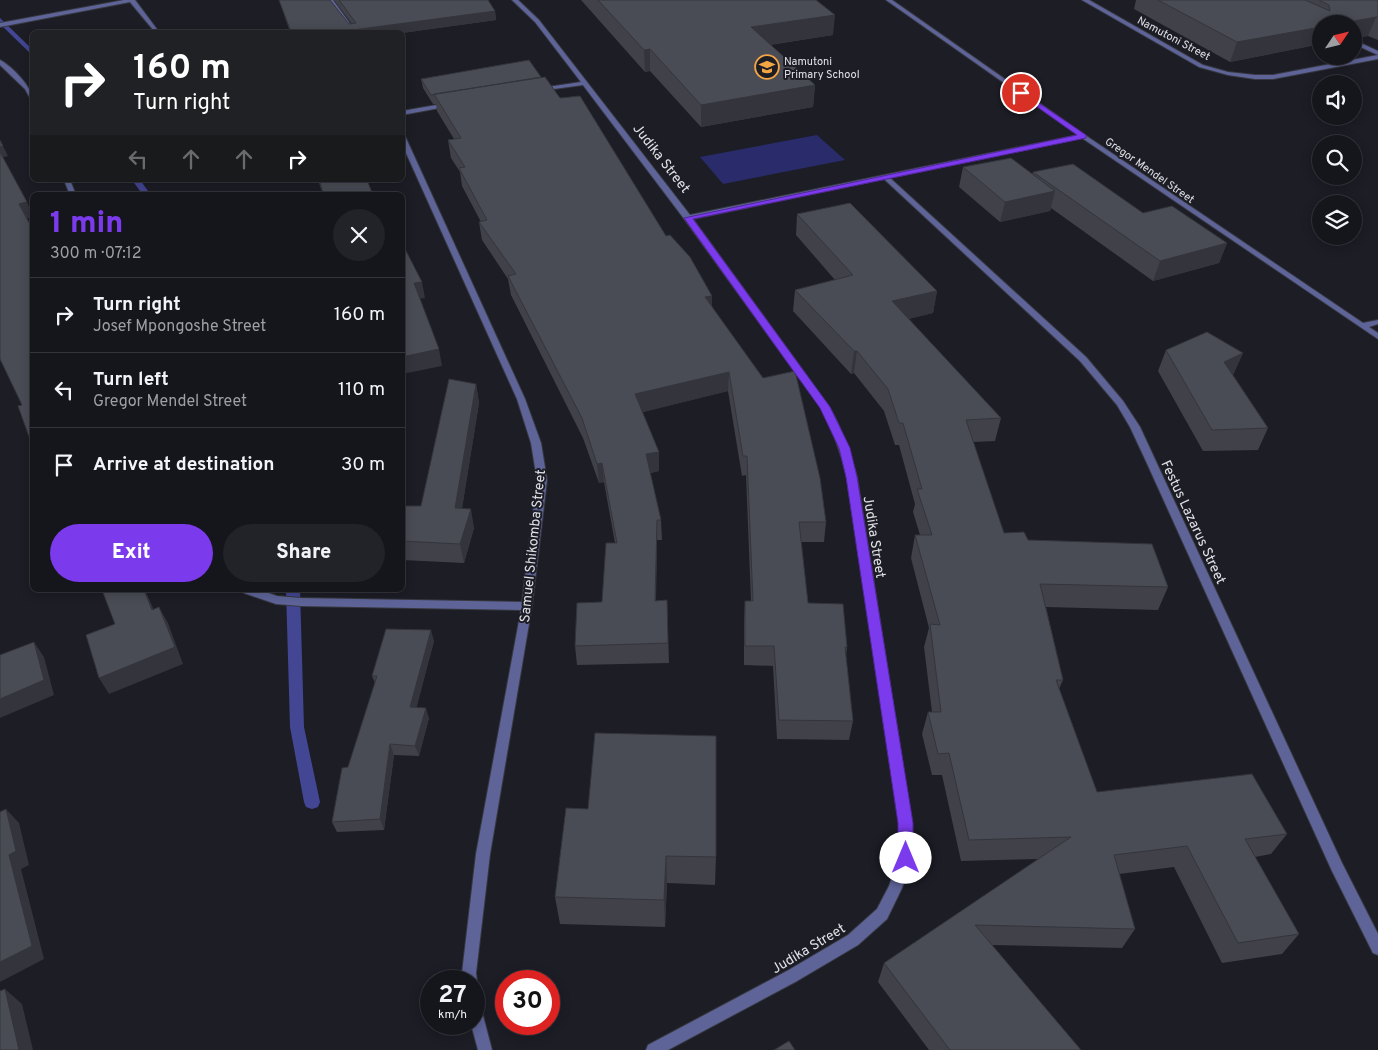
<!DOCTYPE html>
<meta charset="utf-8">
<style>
:root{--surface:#15161c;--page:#222329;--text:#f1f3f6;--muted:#9d9fa3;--line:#34353b;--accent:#7c3aed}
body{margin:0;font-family:Overpass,sans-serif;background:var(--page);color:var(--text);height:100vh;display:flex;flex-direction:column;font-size:19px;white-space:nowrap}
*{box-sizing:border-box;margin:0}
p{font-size:16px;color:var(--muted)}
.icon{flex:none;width:28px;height:28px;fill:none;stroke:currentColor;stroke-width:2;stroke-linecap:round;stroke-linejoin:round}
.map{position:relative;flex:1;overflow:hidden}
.drawer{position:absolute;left:30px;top:192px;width:375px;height:400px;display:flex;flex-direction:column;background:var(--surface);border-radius:8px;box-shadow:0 2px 12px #0003,0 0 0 1px var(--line)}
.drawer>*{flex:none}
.banner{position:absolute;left:30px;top:30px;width:375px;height:152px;border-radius:8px;box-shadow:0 2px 12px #0003,0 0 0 1px var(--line);background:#202124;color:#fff;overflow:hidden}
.needle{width:32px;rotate:55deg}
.buttons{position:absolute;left:1312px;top:15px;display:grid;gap:10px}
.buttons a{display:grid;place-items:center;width:50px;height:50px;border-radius:50%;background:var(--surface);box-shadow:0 2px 12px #0003,0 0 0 1px var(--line);font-size:25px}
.speed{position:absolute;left:420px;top:970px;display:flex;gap:10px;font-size:25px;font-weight:700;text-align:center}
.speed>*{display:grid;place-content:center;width:65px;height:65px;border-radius:50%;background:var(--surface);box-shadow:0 2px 12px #0003,0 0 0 1px var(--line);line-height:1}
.speed small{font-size:12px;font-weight:400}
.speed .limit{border:8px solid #d22;background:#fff;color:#111}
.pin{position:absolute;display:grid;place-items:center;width:42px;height:42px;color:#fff;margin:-21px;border:2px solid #fff;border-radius:50%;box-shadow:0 1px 5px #0007}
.me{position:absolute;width:55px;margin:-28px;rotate:0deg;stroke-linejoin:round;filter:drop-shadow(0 0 4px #0008)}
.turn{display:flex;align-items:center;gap:18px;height:105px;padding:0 20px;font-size:22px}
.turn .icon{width:65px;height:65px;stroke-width:2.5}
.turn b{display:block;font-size:35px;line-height:42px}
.lanes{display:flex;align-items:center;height:48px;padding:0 20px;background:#0003;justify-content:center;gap:25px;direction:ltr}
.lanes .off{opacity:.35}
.round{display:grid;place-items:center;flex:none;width:52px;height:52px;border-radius:26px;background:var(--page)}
.head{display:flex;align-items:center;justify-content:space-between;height:85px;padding:0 20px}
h1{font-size:30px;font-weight:800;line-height:38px;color:var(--accent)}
.cta{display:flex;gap:10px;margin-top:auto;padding:10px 20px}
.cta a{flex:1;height:58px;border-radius:30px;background:var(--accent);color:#fff;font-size:20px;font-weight:800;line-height:58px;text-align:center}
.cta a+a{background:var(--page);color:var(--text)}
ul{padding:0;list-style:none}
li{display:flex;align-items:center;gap:15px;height:75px;padding:0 20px;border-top:1px solid var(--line)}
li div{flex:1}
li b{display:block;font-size:19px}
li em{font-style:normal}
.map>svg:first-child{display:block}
.green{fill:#2a2b6b}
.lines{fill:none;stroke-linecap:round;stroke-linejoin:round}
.stream{fill:#434693;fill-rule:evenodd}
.lane-casing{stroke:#373840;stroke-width:2}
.street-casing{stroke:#373840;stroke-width:2}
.lane{fill:#5e6498;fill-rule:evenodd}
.street{fill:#5e6498;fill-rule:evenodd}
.wall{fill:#404149}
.shaded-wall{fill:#34353c}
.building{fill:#4a4c55;stroke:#34353c}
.route{fill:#7c3aed;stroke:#51269a}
.labels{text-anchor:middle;stroke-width:4;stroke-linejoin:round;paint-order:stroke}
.far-street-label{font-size:11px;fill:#e0e1e7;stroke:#1c1d25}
.far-poi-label{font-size:11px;fill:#e0e1e7;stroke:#1c1d25;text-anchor:start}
.street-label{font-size:14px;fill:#e0e1e7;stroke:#1c1d25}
</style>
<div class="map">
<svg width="1378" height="1050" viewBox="0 0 1378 1050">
<rect width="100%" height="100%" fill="#1c1d25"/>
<path class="green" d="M817,135L845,160L723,184L700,157Z"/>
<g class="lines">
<path class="stream" d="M0,18L32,49V54L30,53L0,24Z
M132,180H140L151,195H143Z
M286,590H300L304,727L320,802L318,807L312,809L306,807L304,802L290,727Z"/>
<g class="lane-casing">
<path id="lane" d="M124,0H135L159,32H155L130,2L0,27V23Z"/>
</g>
<g class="street-casing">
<path id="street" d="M327,0H333L356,32H352Z
M512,0H518L539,20L690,215L1078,135L886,0H892L1085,135L1363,323L1378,320V324L1369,327L1378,333V339L1082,138L890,178L1086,357L1123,401L1140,427L1342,863L1378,934V955L1373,953L1332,871L1145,459L1130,427L1117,405L1080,361L884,179L693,219L828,405C842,427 850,452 857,477L912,823L913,858L902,888L887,919L858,945L797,981L668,1050H646L648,1045L787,971L848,935L877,909L889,886L899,858L900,823L847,477C841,453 833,430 821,408L685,220L583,85L539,91V89L541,88L581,82L535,22Z
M1082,0H1089L1203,65L1228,72L1255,75H1273L1378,55V59L1273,79H1255L1228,75L1199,67Z
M1354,40L1378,51V55L1354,44Z
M0,60C11,66 32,86 32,99L30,98L25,89L0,65Z
M448,103L450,104V106L402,115V111Z
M402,134L405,136L525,399L541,443L547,480L532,606L490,854L476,973L477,981L474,987V981H463L462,973L476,854L521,610L301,606L276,604L244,593L243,590H260L277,596L301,598L522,602L537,480L531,443L517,399L402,144Z
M64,180H70L76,195H70Z
M474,1001L479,1003L481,1008L492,1050H478L471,1024H474Z"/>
</g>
<use href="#lane" class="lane"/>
<use href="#street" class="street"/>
</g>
<path class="wall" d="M279,0L349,24H352L334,0H488L495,11L496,20L402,33L290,32Z
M581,0H816L833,35L770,45L815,85L813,107L701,127L650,71L645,72Z
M1136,0H1378V40L1368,36L1354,38V24H1321V44L1230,62L1134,9Z
M541,77L560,98L666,236L712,306L826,522L824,542H801L808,603L847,647L846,657L853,721L849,740L777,739L773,666L744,665V620L745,601H751L746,475L742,476L728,391L642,412L659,471L650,473L661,520L662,540H657L656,601L667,600L669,663L577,665L575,646L602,602L615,543L604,482L599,483L583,438L511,295L508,279L482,240L479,222H481L462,186L460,172L451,158L448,140L454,139L437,111L436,104H433L423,88L421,79Z
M963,167L1032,174L1033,172L1143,213L1227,243L1219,263L1153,281L1051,208L1050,211L1000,222L959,187Z
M318,180H367L373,195H323Z
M797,214L937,291L933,313L908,319L1001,418L995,441L973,442L1004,533L1168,587L1158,610L1046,607L1063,680L1059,689L1097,792L1287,834L1271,854L1255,857L1299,934L1282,954L1222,963L1174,867L1119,874L1135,929L1122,948L992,945L1081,1050H929L878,982L884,963L1039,859L961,861L942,775H932L922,734L928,712H932L924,647L929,628L911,558L915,535H920L913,512L915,504L899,445H895L884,411L854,373L851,374L793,311L795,290L835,280L796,235Z
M1166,350L1243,353L1233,375L1268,428L1258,450L1203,451L1158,371Z
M476,384L479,403L462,508L474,528L464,563L402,560V506H421Z
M434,641L416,707L429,718L419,756L394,755L384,830L337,832L332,822L375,683L372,676Z
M566,808L716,857L715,885L667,883L665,927L560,924L555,897Z"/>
<path class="shaded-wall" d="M495,11L496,20L402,33L338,32Z
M835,15L833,35L750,48L751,27Z
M1376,17L1368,36L1354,38V24H1338Z
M1321,27V44L1230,62L1237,42Z
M650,49V71L645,72L644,50Z
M815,85L813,107L701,127V105Z
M3,146L8,156L0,158V147Z
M1055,191L1050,211L1000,222L1005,202Z
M27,202L32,214V217L26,219L19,204Z
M1227,243L1219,263L1153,281L1160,261Z
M422,282L425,298L418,299L414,283Z
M937,291L933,313L888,324L892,301Z
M712,296V315L705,297Z
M439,349L442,366L402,374V357Z
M854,351H857L854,373L851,374Z
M1243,353L1233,374L1215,383L1224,362Z
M729,372L728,391L636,414L635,394Z
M476,384L479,403L459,527L455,508Z
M659,452V471L647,474L646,454Z
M602,463L604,482L599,483L597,464Z
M471,509L474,528L464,563L460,544Z
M657,520V540L655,620V601Z
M144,590H145L161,626L152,610Z
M159,607L168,623L183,664L109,694L99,678Z
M431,630L434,641L414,718L410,707Z
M34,642L44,657L54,695L0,718V699Z
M426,708L429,718L419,756L415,746Z
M390,744L394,755L384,830L380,819Z
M6,809L19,823L29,865L21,869L44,959L0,982V962L9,855Z
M666,856L667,883L665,927L664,900Z
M5,989L22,1004L33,1050H19Z"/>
<path class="building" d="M279,0H330L349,24L356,23L339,0H488L495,11L338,32H291Z
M598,0H816L835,15L751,27L815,85L701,105L650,49L644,50Z
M1158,0H1305L1330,11L1329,5L1319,0H1378V17H1376L1338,24H1321V27L1237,42Z
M529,60L541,77L431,95L421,79Z
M545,77L560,98L580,96L666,236L670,235L690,257L712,296L705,297L763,378L795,371L820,478L826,522H799L808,603L843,604L847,647H845L853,721L779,720L774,646H745V601H753L747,456H743L729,372L635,394L659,452L646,454L661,520H657L655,601L667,600L668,643L575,646L577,603L602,602L606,543H617L602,463L597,464L582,418L508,276L516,274L479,222L487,220L459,168L465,167L448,140L461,138L434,94Z
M0,140L3,146L0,147Z
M0,152L27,202L19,204L32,228H30L32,235V445L18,406L22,405L0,359Z
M1011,158L1055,191L1005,202L963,167Z
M1073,164L1143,213L1172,206L1227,243L1160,261L1033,172Z
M319,180H367L373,195H324Z
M850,203L937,291L892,301L1001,418L966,420L1004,533L1024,532L1028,540L1152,544L1168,587L1040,584L1063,680H1056L1097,792L1252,774L1287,834L1245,839L1299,934L1238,943L1187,846L1114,855L1135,929L975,925L1081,1050H950L884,963L1071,837L969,840L949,753L938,754L928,712H941L930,624L940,625L915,535H932L917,489H922L903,423H899L888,389L857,351H854L795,290L853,275L797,214Z
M402,243L422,282L414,283L439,349L402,357Z
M1207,332L1243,353L1224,362L1268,428L1212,430L1166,350Z
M449,379L476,384L455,508L471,509L460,544L402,541V506H421Z
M102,590H144L152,610L159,607L175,647L99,678L86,635L115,624Z
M386,629L431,630L410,707L426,708L415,746L390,744L380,819L332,822L342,768L348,767L377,676H372Z
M34,642L44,680L0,699V655Z
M595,733L716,736V857L666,856L664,900L555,897L566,808L588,809Z
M6,809L16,851L9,855L32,946L0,962V812Z
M5,989L19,1050H0V991Z
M789,1041L795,1050H774Z"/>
<path class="route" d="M1021,91L1086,135V138L693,219L830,407L850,448L857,477L913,823V858L911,863L906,865L900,863L898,858V823L846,477L839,448L820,408L684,218L1077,135L1019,94Z"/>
<defs>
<g id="school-ring" transform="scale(1.25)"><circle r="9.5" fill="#1c1d25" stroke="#f3a443" stroke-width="1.5"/><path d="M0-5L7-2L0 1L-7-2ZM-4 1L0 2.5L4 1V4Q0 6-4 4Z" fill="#f3a443"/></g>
</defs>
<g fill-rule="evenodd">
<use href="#school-ring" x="767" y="67"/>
</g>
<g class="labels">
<g class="far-street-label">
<text transform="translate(1174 38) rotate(28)" y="4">Namutoni Street</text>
<text transform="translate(1150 170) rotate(35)" y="4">Gregor Mendel Street</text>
</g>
<g class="far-poi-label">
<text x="784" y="65">Namutoni<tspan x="784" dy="13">Primary School</tspan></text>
</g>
<g class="street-label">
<text transform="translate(662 158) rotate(52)" y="5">Judika Street</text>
<text transform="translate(1194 522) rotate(65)" y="5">Festus Lazarus Street</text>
<text transform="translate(875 537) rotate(81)" y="5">Judika Street</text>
<text transform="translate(532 546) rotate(-84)" y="5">Samuel Shikomba Street</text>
<text transform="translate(808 948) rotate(-31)" y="5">Judika Street</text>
</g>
</g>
</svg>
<div class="buttons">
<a><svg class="needle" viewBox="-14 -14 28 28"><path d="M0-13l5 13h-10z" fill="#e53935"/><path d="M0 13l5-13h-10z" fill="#9d9fa3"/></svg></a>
<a><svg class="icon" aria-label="sound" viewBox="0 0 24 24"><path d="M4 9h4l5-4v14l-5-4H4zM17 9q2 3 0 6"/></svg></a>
<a><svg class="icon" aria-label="search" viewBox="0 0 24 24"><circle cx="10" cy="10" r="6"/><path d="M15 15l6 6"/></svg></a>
<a><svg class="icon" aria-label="layers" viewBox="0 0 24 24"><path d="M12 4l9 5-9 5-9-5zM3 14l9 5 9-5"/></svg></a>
</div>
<div class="speed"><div>27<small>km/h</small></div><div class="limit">30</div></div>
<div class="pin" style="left:1021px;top:93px;background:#d93025"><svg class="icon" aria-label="arrive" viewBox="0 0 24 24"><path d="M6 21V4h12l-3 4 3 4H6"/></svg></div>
<svg class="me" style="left:906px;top:858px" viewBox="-20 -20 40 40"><circle r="19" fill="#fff"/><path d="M0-13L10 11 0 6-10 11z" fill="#7c3aed"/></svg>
<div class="banner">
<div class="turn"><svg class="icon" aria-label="right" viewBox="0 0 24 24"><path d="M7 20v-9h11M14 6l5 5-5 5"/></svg><div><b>160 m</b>Turn right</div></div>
<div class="lanes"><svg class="icon off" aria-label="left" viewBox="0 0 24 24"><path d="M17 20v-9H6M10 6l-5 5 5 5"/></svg><svg class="icon off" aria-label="ahead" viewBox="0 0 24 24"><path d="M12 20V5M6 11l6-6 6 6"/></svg><svg class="icon off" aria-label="ahead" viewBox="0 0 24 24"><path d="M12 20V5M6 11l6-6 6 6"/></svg><svg class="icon" aria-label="right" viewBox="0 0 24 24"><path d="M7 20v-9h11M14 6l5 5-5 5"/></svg></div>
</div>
<section class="drawer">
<div class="head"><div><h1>1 min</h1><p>300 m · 07:12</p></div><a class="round"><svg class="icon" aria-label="close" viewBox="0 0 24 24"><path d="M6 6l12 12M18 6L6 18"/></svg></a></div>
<ul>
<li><svg class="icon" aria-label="right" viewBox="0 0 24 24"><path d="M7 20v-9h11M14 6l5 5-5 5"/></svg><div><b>Turn right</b><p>Josef Mpongoshe Street</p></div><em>160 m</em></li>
<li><svg class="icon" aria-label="left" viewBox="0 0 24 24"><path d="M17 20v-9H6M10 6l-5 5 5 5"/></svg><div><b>Turn left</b><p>Gregor Mendel Street</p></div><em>110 m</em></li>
<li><svg class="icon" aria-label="arrive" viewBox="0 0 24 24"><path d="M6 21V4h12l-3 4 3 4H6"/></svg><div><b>Arrive at destination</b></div><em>30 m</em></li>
</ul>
<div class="cta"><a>Exit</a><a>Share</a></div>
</section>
</div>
